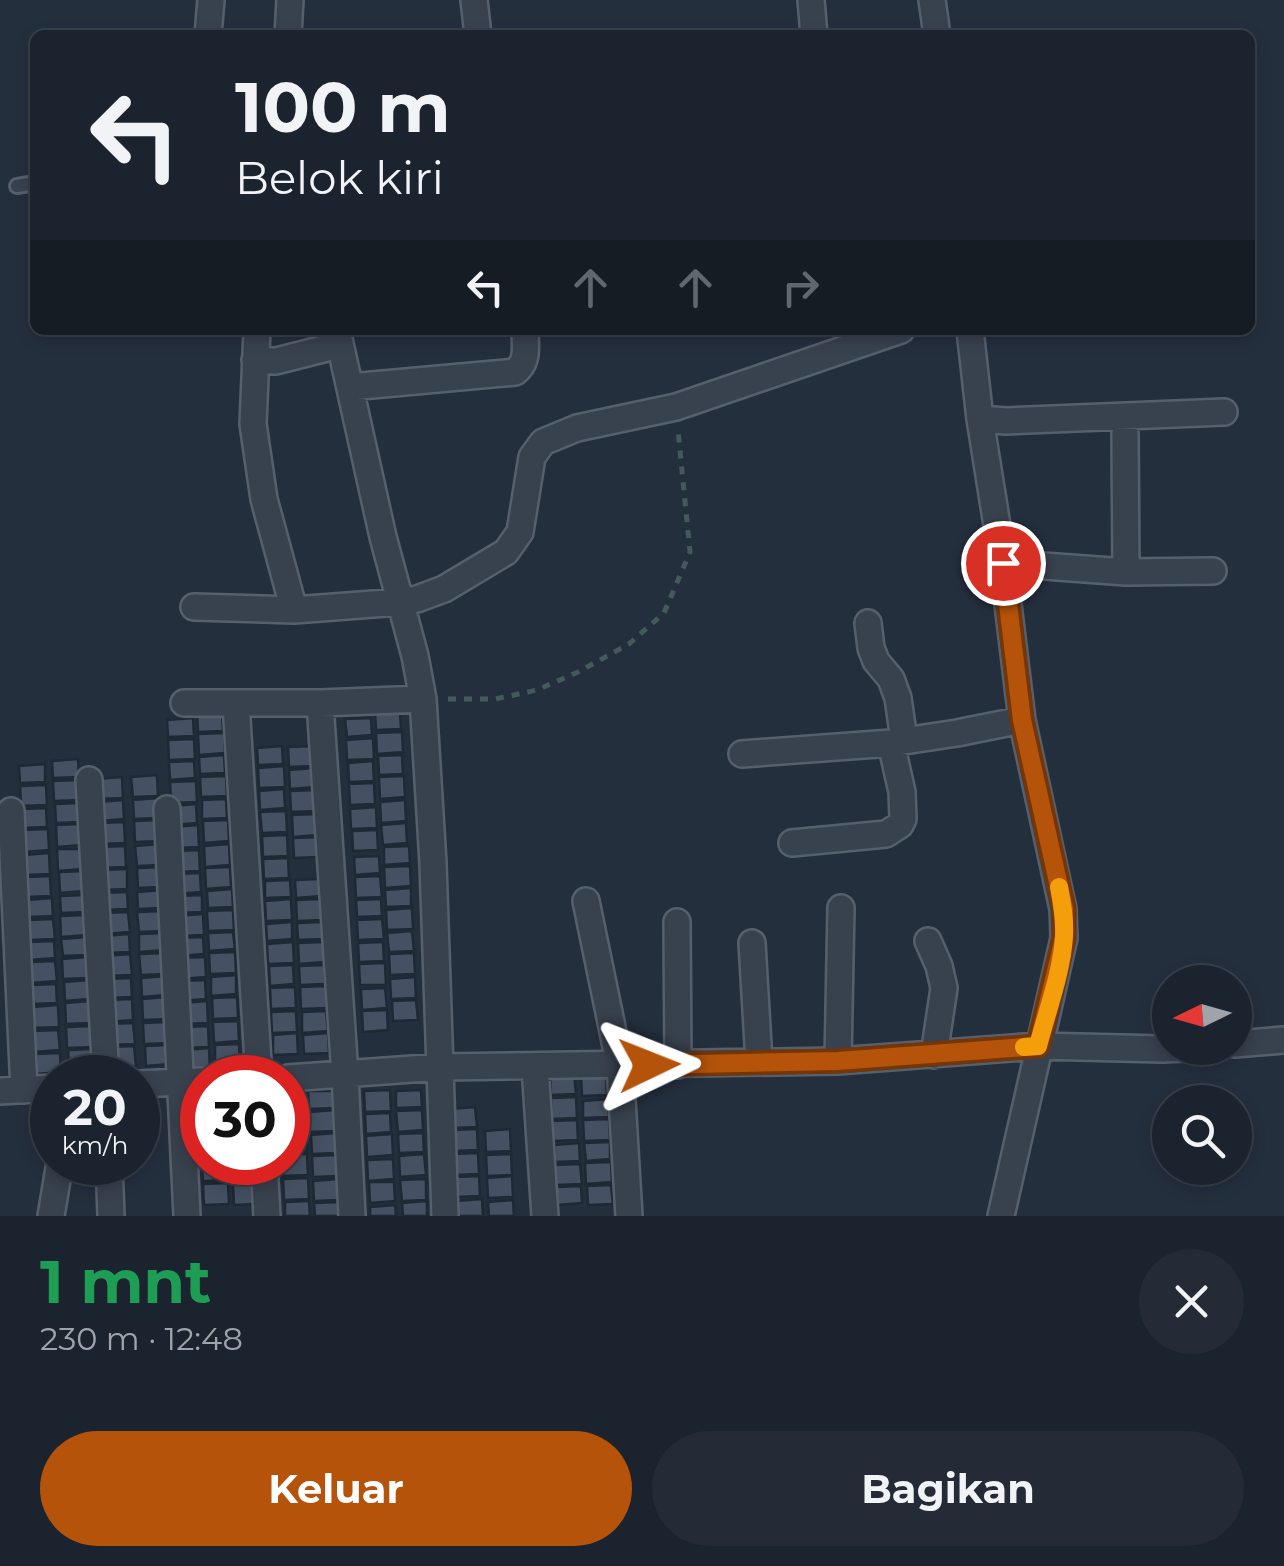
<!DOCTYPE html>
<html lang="id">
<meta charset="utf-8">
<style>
:root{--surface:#1b232e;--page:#242b36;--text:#f1f3f6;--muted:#a0a4aa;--line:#39404a;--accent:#b45309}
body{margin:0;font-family:Montserrat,sans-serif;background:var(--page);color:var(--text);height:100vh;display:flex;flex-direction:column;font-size:38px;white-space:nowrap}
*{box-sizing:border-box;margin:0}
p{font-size:32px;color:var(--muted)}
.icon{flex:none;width:55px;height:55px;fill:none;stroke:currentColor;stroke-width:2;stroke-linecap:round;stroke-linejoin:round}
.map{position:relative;height:1216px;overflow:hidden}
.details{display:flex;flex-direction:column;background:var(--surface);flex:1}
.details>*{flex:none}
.top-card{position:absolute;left:30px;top:30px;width:1225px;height:305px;border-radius:15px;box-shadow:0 5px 15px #0003,0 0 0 2px var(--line);background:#1b232e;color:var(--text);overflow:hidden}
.needle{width:65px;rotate:265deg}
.tools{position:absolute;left:1152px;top:965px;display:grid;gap:20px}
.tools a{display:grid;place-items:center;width:100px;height:100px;border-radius:50%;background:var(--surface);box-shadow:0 5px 15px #0003,0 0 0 2px var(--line);font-size:50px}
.speed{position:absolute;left:30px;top:1055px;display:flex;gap:20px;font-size:50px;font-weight:700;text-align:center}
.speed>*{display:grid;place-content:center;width:130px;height:130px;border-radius:50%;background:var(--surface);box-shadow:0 5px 15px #0003,0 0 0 2px var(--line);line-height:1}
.speed small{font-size:25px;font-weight:400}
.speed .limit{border:15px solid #d22;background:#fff;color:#111}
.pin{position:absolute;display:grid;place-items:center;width:85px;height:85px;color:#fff;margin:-42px;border:5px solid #fff;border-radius:50%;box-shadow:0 2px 10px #0007}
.me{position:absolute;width:110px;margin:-55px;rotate:88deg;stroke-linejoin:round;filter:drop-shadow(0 0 8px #0008)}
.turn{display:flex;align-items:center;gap:35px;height:210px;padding:0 40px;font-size:45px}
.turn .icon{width:130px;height:130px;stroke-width:2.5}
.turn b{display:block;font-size:70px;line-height:85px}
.lanes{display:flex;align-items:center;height:95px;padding:0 40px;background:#0003;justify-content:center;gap:50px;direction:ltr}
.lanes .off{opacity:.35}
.round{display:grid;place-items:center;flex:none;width:105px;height:105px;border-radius:52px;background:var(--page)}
.headline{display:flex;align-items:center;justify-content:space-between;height:170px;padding:0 40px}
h1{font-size:60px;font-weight:700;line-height:75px;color:#1e9e55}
.primary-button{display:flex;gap:20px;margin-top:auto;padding:20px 40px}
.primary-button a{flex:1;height:115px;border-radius:60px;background:var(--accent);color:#fff;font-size:40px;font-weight:700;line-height:115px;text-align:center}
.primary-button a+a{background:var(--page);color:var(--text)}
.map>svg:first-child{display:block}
.building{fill:#455162;stroke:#1f2835;stroke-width:2.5}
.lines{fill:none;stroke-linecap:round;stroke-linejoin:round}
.service-casing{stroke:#565f6c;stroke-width:18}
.minor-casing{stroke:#565f6c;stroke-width:30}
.path{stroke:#44595c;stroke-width:5;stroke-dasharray:8 8;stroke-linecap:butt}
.service{stroke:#38414e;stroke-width:12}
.minor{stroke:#38414e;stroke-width:25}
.route-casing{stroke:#753606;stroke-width:25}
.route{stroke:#b45309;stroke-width:18}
.slow{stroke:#f59e0b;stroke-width:18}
</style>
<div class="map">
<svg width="1284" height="1216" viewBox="0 0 1284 1216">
<rect width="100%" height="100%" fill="#242f3e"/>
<path class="building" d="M400,712L401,729L376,730L375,713Z
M222,713L223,731L198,732L197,714Z
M193,718L194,736L168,737L167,720Z
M371,718L372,735L347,737L345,719Z
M402,732L403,752L377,754L376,733Z
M224,733L225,753L199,755L198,734Z
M373,738L374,759L347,760L346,740Z
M194,739L195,759L169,760L168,740Z
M282,746L283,764L258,765L257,748Z
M314,746L315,766L289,767L288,747Z
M224,755L225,773L200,774L199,757Z
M402,755L403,774L379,775L378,756Z
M78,759L79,777L53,778L52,761Z
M194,761L195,778L170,780L169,762Z
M373,761L374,781L349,782L348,763Z
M45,764V782L20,783L19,766Z
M284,766L285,787L259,788L258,768Z
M314,768L315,787L290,789L289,770Z
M157,775L158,796L133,797L131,777Z
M226,776L227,796L201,797L200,777Z
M404,776L405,797L380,799L379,777Z
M122,777L123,798L97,799L96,779Z
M79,780L80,800L54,801L53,781Z
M196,781L197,802L171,803L170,782Z
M374,783L375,804L350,805L349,784Z
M46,785L47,805L21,806L20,786Z
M284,789L285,808L260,810L259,791Z
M316,790L317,811L291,812L290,791Z
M158,798L159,818L134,819L133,800Z
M226,799L227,818L202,819V800Z
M123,800L124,819L99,821L98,802Z
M405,800L406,821L381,823L380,802Z
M80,803L81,822L56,823L55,804Z
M196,804L197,823L173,825L172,806Z
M376,807L377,828L351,829L350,809Z
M46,808L47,827L22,828V809Z
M286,811L287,832L262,833L260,812Z
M317,814L318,835L293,837L292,815Z
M159,820L161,841L135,842L134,821Z
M228,820L229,841L204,843L203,821Z
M124,822L125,843L100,844L99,823Z
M406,823L407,843L383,845L381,825Z
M81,824L82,845L57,847L56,825Z
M198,825L199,847L174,848L173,827Z
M48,829L49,850L24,852L23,830Z
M377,830L378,850L353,851L352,831Z
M287,835L288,856L263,857L262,836Z
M318,837L319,857L294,858L293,838Z
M160,844L161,865L137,866L135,846Z
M229,844L230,865L205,867L204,846Z
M125,846L126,867L101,868L100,847Z
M409,846L410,863L384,865V847Z
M57,849H82L83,869L58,871Z
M199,850L200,871L175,872L174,851Z
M49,853L50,874L25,875L24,855Z
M379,856L380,873L355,875L354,857Z
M288,858L289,878L264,879L263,859Z
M410,866L411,886L385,888L384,867Z
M162,867L163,887L138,888L137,868Z
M230,867L231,887L206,889L205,868Z
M127,869V889L103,890L102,870Z
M84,871V891L60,893L59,872Z
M200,873L201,892L177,894L175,874Z
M50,876L51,896L26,897V877Z
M380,876L382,897L356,898L355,877Z
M320,879L321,896L296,898L295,880Z
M290,880L291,897L265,898V881Z
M411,888V906L386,907L385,890Z
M232,889L233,907L208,908L207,891Z
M162,890L163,908L138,909L137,892Z
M127,892L128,909L103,910L102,893Z
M85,895L86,912L61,913L60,896Z
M202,895V912L178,913L176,896Z
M52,898L53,916L28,917L27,900Z
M291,899L292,920L266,921L265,901Z
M321,899L323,920L297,921L296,900Z
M381,899L382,916L357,917L356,900Z
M412,908L413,929L387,930L386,910Z
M233,910L234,930L208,931L207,911Z
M163,911L164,931L139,932L137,912Z
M128,912L130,932L103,934L102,913Z
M203,914L204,935L178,936L177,916Z
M86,915L87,935L61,937L60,916Z
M53,919L55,939L29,940L28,920Z
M382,919L384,939L358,940L357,920Z
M292,922V939L267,941L266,924Z
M322,922L323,939L298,940L297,923Z
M412,931L414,951L389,952L387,933Z
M233,932L235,949L209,951L208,933Z
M164,933L165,950L139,952V934Z
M129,934L130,952L105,953L104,936Z
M87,937V955L63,956L61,939Z
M203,937L204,954L179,956L178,938Z
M54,941L55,958L30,960L29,942Z
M293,942L294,963L268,964L267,944Z
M323,942L325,962L299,964L298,943Z
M383,942L384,961L359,962L358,943Z
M235,952L236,973L210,974L209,953Z
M165,953L166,974L141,975L139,954Z
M414,953L415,974L390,975L389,954Z
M130,954L132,975L105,976L104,956Z
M88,957L89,978L63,979L62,959Z
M205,957L206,977L180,979L179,958Z
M55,961L57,981L31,983L30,962Z
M385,963L386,985H360L359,964Z
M293,965L294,984L270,986L269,966Z
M324,965L325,984L300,985L299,966Z
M236,975V994L211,996V977Z
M166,976V995L142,997L141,978Z
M415,977L416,998L391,999L390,979Z
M131,978L132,997L107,998L106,979Z
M88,980L90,999L65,1001L64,982Z
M205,980L206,999L181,1001V981Z
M56,984L57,1003L32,1004L31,985Z
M326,986L327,1008L301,1009L300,987Z
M295,987L296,1008L271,1009L270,988Z
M385,988L387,1008L362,1010L361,989Z
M167,997L169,1019L143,1020L142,999Z
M237,997L238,1018L213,1019L212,998Z
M132,999L133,1020L108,1022L107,1000Z
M416,1000L418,1020L393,1021L392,1001Z
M90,1001L91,1023L66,1024L65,1003Z
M207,1001L208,1023L183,1024L182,1003Z
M58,1005L59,1027L33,1028L32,1007Z
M387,1010L388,1030L363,1032L362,1011Z
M296,1011L297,1032L272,1033L271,1012Z
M326,1011L328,1031L302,1033V1012Z
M238,1021L239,1041L214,1043L213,1022Z
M168,1022L169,1043L144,1044L143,1023Z
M133,1023L135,1044L109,1045L108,1024Z
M91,1026L93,1047L67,1048L66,1027Z
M208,1026L209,1047L184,1048L183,1027Z
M58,1030L60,1050L34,1052L33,1031Z
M297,1033L298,1054L273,1055V1035Z
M328,1033L329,1053L304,1054L303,1035Z
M239,1044L240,1063L215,1065V1045Z
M170,1045V1064L146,1066L145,1046Z
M134,1046L136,1066L111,1067L110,1047Z
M209,1048L210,1069L185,1070L184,1050Z
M92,1049L94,1069L69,1070L68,1050Z
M60,1053L61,1072L36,1074L35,1054Z
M574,1073L576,1094L551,1095L550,1074Z
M606,1074L607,1095L582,1096L581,1075Z
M304,1089V1107L288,1108V1090Z
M390,1090L391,1111L365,1112L364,1091Z
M421,1090L422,1107L396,1108V1091Z
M308,1091H333L335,1108L309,1109Z
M576,1097L577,1118L552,1119L551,1098Z
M608,1099L609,1117L583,1118V1101Z
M475,1107L477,1127L452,1128L450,1109Z
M288,1110H305L306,1130L288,1131Z
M335,1110L336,1131L310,1132L309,1112Z
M422,1110L423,1130L398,1132L396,1111Z
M390,1113L391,1132L366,1134L365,1114Z
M609,1119L610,1140L584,1141L583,1120Z
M577,1120L578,1140L553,1141L552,1121Z
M477,1129L478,1150L453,1151L452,1130Z
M510,1129L511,1151L486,1152L485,1131Z
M305,1132L307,1151L288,1152V1133Z
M335,1133L336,1153L312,1154L311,1135Z
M423,1133L424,1152L399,1153L398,1134Z
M392,1134L393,1155L367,1157L366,1136Z
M610,1142V1159L586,1161L584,1143Z
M579,1143L580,1161L555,1162L554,1145Z
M478,1153L479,1174L454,1175L453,1154Z
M307,1154L308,1175L283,1176L282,1162H288V1155Z
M424,1154L426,1175L400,1177L399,1156Z
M511,1154L512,1175L487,1176L486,1155Z
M337,1155L338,1176L313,1177L312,1156Z
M393,1159L394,1179L368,1181L367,1160Z
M202,1160V1162H227L228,1180L203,1181Z
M232,1162H257L258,1180L233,1182Z
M611,1162L612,1182L586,1184L585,1163Z
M580,1164L582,1184L555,1185L554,1165Z
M479,1176L480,1196L456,1197L455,1177Z
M512,1176L513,1197L488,1198L487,1178Z
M308,1178L309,1199L284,1200L283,1179Z
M338,1179L339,1200L314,1201L313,1181Z
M426,1179V1200L402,1201L400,1180Z
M369,1182H394L395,1201L370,1203Z
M228,1183L229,1204L204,1205L203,1184Z
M258,1183L259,1204L234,1205L233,1185Z
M611,1185L613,1204L588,1205L587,1186Z
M581,1186L582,1203L556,1205V1187Z
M482,1199L483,1216H457L456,1201Z
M513,1200L514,1216H489L488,1202Z
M309,1201L310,1216H285V1202Z
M427,1201V1216H403L402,1203Z
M339,1202L340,1216H315L314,1203Z
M395,1205L396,1216H370V1207Z"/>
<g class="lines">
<g class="service-casing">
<path id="service" d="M17,186L35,183"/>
</g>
<g class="minor-casing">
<path id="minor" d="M474,0L478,35
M811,0L814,35
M932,0L937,35
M208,35L211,0
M288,35L290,0
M257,330L253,424L264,499L294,610
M337,330L383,537L415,656L423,699L433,863L445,1216
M970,330L980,419L1003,563L1022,720L1063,909L1064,938L1001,1216
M255,360L276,361L339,345
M350,387L515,372C529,362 525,345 525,330
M980,419L1006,421L1224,412
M1125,434L1126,572
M1003,563L1126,572L1213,571
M194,607L294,610L400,602L417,599L444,589L506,552L520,532L532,457L543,442L577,428L676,407L901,330
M868,623L871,648L876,661L891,679L898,698L904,740
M184,703H320L423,699
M236,703L259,1078
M320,703L345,1075L352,1216
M742,754L891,743L957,733L1022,720
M89,780L106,1078
M167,809L187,1216
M11,811L24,1090
M792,843L886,834L900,825L903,819L902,792L891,743
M586,901L620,1066L629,1216
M677,922L678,1065
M928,941L939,966L944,988L934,1055
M752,943L759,1062
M1235,1044L1284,1040
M838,1061L841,908
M535,1067L545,1216
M288,1078L440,1067L838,1061L1038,1046L1163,1049L1187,1048
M138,1084L202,1081
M0,1091L52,1088
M109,1162L111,1216
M264,1162L267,1216
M51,1216L60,1162"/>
</g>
<path class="path" d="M448,699H495L537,690L578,672L629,644L664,613L690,552L678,430"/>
<use href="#service" class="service"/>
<use href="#minor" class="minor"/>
</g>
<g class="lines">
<g class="route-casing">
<path id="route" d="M649,1065L838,1061L1038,1046L1064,938V909L1022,720L1003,563"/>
</g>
<use href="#route" class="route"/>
<path class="slow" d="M1024,1047L1038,1046C1047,1011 1062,972 1064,936C1065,919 1062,903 1059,887"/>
</g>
</svg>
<div class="tools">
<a><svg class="needle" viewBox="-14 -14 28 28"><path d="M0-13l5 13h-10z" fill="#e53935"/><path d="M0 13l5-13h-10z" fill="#a0a4aa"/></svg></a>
<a><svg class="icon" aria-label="search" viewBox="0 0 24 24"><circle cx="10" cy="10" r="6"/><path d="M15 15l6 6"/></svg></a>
</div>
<div class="speed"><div>20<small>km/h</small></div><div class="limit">30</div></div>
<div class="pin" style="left:1003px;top:563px;background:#d93025"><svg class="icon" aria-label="arrive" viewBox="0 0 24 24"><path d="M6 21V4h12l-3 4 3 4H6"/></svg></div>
<svg class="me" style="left:649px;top:1065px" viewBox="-20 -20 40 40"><path d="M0-17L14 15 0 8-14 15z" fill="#b45309" stroke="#fff" stroke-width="4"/></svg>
<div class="top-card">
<div class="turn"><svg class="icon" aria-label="left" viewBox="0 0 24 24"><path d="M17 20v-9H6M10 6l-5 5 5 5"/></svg><div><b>100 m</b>Belok kiri</div></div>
<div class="lanes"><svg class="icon" aria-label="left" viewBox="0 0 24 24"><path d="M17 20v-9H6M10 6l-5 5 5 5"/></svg><svg class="icon off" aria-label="ahead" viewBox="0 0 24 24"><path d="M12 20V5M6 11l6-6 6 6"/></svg><svg class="icon off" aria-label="ahead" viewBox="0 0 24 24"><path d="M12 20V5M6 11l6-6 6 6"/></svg><svg class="icon off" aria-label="right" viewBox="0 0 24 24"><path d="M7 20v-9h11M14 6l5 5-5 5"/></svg></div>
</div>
</div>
<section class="details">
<div class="headline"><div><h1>1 mnt</h1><p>230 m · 12:48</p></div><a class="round"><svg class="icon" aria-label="close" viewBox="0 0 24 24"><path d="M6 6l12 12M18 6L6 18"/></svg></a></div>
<div class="primary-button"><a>Keluar</a><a>Bagikan</a></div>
</section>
